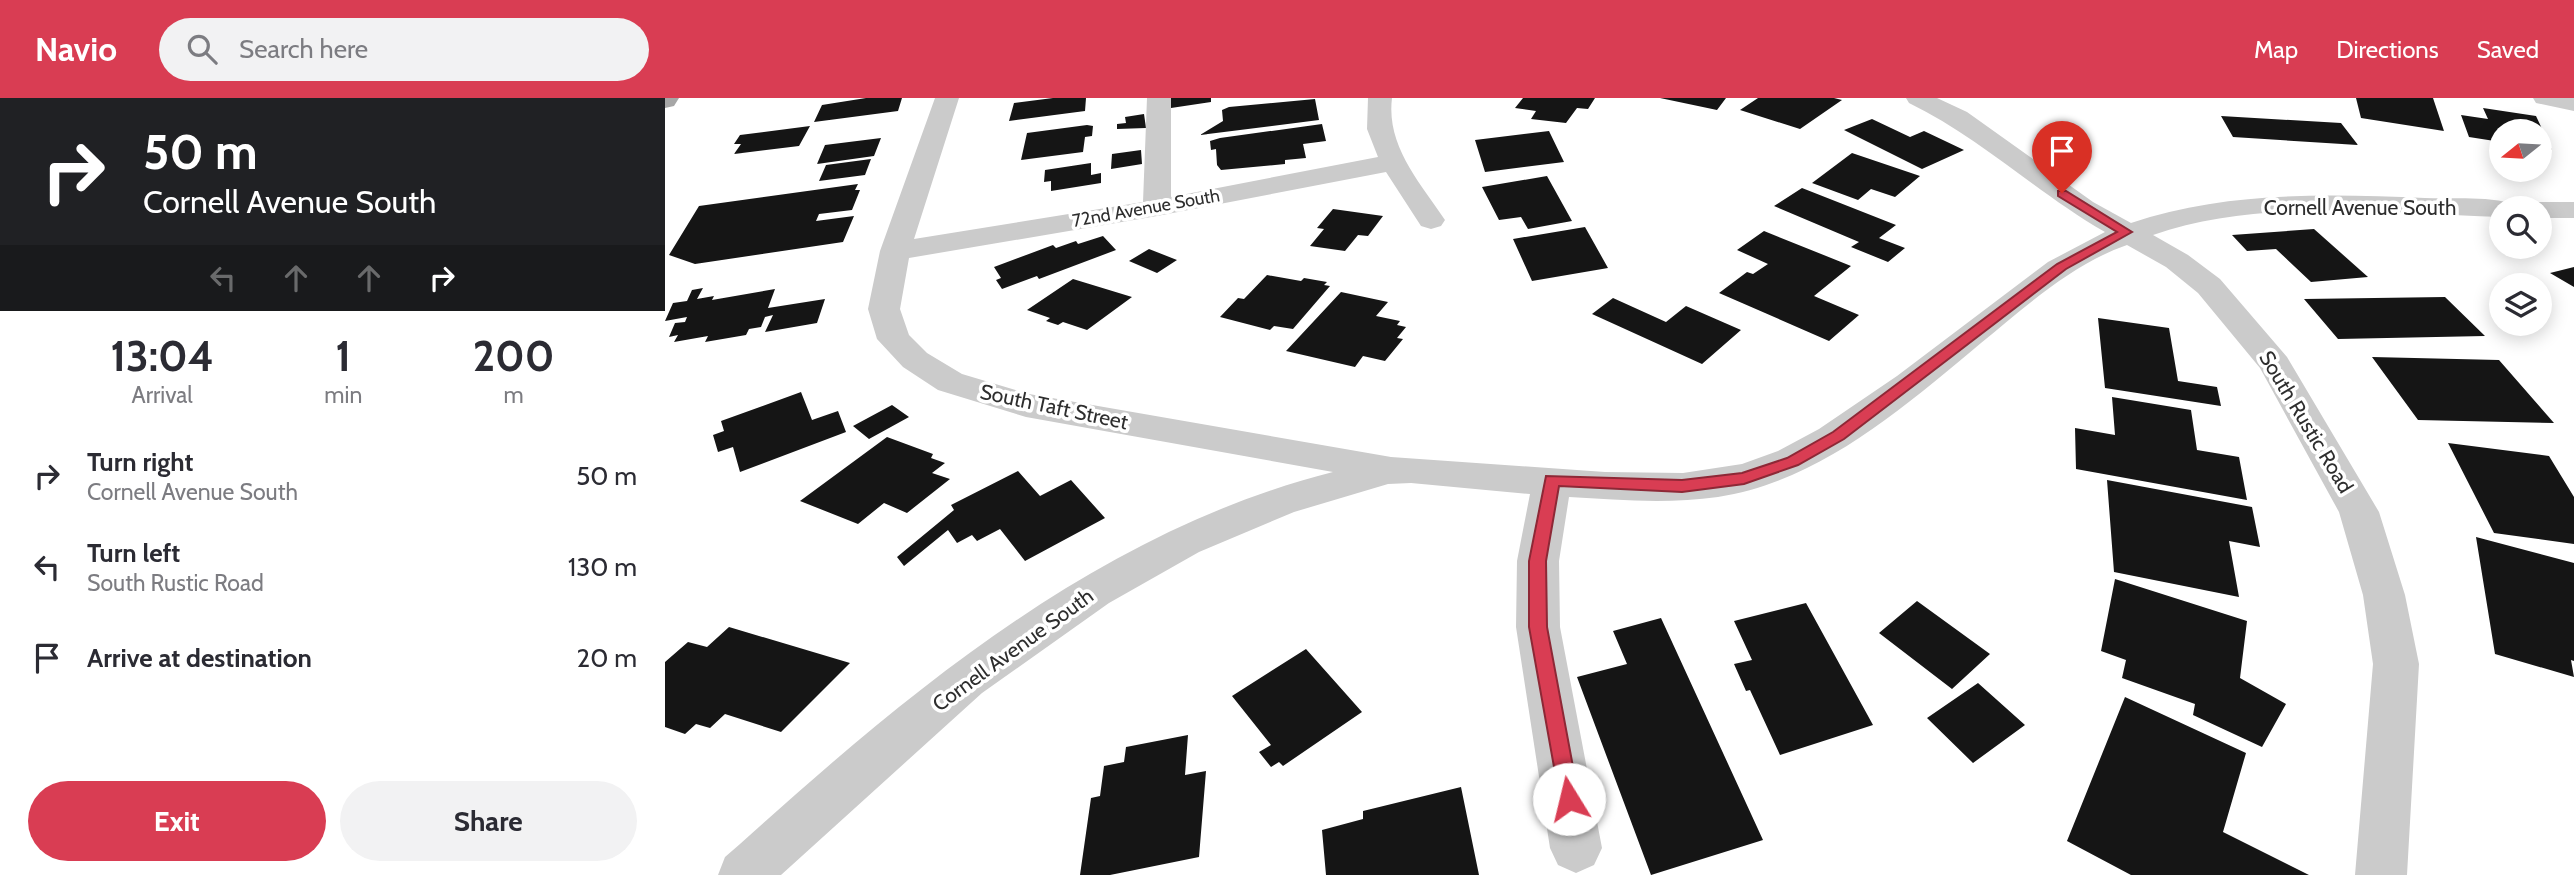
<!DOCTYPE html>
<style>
:root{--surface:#fff;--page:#f2f2f3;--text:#2b2b33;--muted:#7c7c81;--accent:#d93d53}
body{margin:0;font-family:Cabin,sans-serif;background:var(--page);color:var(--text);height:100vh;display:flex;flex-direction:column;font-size:26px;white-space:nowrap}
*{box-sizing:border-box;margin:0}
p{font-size:23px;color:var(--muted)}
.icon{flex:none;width:38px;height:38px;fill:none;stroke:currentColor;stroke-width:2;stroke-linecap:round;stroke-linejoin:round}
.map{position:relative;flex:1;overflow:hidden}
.details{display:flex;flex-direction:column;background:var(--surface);width:665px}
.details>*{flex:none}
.banner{background:#202124;color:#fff;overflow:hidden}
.needle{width:46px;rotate:252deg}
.controls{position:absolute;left:1824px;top:21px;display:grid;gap:14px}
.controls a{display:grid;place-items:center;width:63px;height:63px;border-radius:50%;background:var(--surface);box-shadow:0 4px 18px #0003;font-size:35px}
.pin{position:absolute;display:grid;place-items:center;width:60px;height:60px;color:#fff;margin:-72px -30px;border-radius:50% 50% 50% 0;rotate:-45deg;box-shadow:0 0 7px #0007}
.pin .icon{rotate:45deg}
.me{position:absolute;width:77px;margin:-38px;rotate:351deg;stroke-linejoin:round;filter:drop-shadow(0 0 5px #0008)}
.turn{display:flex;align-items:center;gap:24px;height:147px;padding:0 28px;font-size:32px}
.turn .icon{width:91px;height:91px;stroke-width:2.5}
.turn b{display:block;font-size:49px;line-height:60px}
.lanes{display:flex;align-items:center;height:66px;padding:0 28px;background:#0003;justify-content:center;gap:35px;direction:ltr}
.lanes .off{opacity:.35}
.eta{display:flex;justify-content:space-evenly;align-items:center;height:119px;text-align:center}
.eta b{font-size:42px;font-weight:800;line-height:49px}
.primary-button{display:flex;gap:14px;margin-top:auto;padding:14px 28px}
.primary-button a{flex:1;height:80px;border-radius:42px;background:var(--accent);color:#fff;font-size:28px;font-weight:800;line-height:80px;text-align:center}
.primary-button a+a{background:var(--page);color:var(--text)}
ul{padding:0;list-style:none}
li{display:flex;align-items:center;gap:21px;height:91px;padding:0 28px}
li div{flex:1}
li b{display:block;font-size:26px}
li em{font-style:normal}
header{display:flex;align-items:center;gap:42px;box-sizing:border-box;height:98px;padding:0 35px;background:var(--accent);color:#fff}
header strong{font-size:33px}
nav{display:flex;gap:38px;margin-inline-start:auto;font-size:24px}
.search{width:490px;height:63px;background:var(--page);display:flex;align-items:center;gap:18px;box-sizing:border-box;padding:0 24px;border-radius:38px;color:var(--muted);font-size:26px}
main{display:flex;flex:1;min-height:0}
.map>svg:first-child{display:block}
.building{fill:#151515}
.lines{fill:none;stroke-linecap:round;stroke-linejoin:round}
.minor{fill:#cbcbcb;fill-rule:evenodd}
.major{fill:#a6a6a6;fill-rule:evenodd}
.route{fill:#d93d53;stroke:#8d2836;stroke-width:2}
.labels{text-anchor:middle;stroke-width:7;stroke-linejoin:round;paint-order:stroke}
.far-street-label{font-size:18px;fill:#2e2e2e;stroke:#fff}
.street-label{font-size:21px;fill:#2e2e2e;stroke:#fff}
</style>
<header>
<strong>Navio</strong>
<div class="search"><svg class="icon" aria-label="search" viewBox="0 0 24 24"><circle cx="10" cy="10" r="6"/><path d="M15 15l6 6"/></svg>Search here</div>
<nav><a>Map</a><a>Directions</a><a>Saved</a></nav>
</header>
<main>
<section class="details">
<div class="banner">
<div class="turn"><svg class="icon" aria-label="right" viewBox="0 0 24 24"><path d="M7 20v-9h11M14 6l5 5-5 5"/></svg><div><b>50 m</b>Cornell Avenue South</div></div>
<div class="lanes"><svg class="icon off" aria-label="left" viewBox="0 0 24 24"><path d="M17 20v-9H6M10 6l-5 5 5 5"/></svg><svg class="icon off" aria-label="ahead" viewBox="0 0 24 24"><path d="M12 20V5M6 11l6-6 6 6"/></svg><svg class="icon off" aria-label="ahead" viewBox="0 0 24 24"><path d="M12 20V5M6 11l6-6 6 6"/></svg><svg class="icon" aria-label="right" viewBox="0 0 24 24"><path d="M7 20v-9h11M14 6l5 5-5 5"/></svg></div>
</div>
<div class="eta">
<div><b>13:04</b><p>Arrival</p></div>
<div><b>1</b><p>min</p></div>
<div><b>200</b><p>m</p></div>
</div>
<ul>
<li><svg class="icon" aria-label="right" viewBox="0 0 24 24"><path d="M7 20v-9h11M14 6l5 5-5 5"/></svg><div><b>Turn right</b><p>Cornell Avenue South</p></div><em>50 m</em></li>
<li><svg class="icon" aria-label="left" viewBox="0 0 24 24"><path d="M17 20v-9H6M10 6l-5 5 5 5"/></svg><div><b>Turn left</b><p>South Rustic Road</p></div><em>130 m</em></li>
<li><svg class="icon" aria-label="arrive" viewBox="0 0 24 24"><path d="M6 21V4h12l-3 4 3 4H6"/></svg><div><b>Arrive at destination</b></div><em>20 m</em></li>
</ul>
<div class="primary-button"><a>Exit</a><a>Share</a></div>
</section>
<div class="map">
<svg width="1909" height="777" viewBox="0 0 1909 777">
<rect width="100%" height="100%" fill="#fff"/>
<path class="building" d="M201,0H237L233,13L149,24L157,7Z
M388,0H421L420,13L344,23L349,5Z
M506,0H546V4L506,10Z
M858,0H930L923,11L912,10L901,25L866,21L871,13L850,10Z
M995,0H1061L1052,12Z
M1093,0H1169L1177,2L1135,31L1075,12Z
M1691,0H1768L1779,33L1696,20Z
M650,1L654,22L535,37L558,23L557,12L564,9Z
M1818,10L1871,18L1887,52L1874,50V33H1836V44L1804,39L1796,17L1823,21Z
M479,16L481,30L452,31V26L461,25L460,19Z
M1556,18L1676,25L1693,47L1568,39Z
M1207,21L1245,39L1259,33L1299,52L1257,71L1179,32Z
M657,26L661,43L638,46L641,60L620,62V66L556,72L552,67L551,51L546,52L545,43L555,40Z
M422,27L428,28L427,38L420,39L418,54L356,62L362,35Z
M145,28L134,48L69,56L76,46H69L75,37Z
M884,33L899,64L820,74L810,42Z
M216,40L209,58L152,66L160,47Z
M476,52L477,66L446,71L447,56Z
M1187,55L1255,78L1230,99L1206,91L1193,102L1147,85Z
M206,61L200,77L154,83L161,67Z
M426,65V77L436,75V85L386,93V83L379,84L380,72Z
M882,78L907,123L863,131L856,119L834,122L817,89Z
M193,86L190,92H195L187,112L154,116L151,123L189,118L178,144L30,166L4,157L34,108Z
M1137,90L1231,127L1214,140L1240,150L1223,164L1186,149L1194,144L1109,108Z
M668,111L718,118L703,138L693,137L680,153L645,148L659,131L652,130Z
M920,129L943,170L867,183L848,141Z
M1649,131L1703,179L1646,184L1611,151L1582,153L1567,137Z
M1099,133L1186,168L1149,198L1194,217L1164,243L1054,195L1082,174L1088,176L1103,166L1072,152Z
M438,138L451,152L374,181L372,178L337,191L331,182L336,180L329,169L388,147L391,150L411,143L413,146Z
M484,151L512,162L492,175L464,163Z
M1909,169V189L1885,175Z
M602,177L636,183L639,180L662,184L659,187L665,188L628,231L609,228L605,232L555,219L573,200L579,201Z
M408,181L467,199L422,232L398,224L393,227L381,223L385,220L362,212Z
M38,190L32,201L49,198L47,202L110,191L103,210L160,201L152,225L100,234L108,217L100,219L96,229L84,231L81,237L40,244L43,238L9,244L13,237L4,239L10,225L20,224L22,219L0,223L8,205L22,203L27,192Z
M676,194L723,204L711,218L735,223L732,227L741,229L732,240L738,241L720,263L698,258L690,269L621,253Z
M1780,199L1820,238L1673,241L1639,201Z
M948,200L1001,224L1021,208L1076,232L1037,266L927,216Z
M1433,220L1504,230L1513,283L1552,289L1556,308L1440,290Z
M1707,259L1834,262L1889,325L1753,322Z
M136,294L147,322L173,313L181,334L75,374L68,349L53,354L48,337L59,333L56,323Z
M1447,299L1526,312L1532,352L1574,359L1582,402L1411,371L1410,330L1450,337Z
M227,307L244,319L204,341L188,328Z
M222,339L268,356L266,360L280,365L267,375L285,381L242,415L219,405L193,426L135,403Z
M1783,345L1884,358L1909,399V446L1829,435Z
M353,373L375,398L406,382L440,420L360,463L335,431L312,443L307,437L292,445L283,432L239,468L232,459L289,412L286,407Z
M1442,382L1587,409L1595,449L1564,443L1574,499L1449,474Z
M1811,439L1909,465V563L1906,562L1909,579L1830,556Z
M1450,481L1582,523L1575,580L1621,606L1597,649L1528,617L1530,606L1457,580L1461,562L1436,553Z
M1252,503L1325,556L1287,591L1214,535Z
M1141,505L1208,627L1115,657L1085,592L1081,593L1069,566L1087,562L1069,523Z
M996,520L1098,742L986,777L912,579L962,566L948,533Z
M64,529L185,565L116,634L60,616L45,630L31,626L20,636L0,629V564L23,544L42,549Z
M641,551L697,614L618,668L614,664L606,669L594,654L606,647L567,598Z
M1313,585L1360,627L1308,665L1262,620Z
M1460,599L1581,655L1558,734L1644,777H1466L1402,743Z
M523,637L520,677L541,673L534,759L445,777H415L426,700L435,698L439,668L459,664L461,649Z
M796,689L814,777H661L657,732L698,721V713Z"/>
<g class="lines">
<path class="minor" d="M270,0H294L249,141L478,104L482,0H506V99L713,59L702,31L703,0H727C721,48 755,84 780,122L776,128L766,131L756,128L721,74L492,118L244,160L235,211L244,237L262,255L297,276L364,296L726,359L940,374L1018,375L1077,366L1113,353L1154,331L1232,278L1383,164L1440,134C1372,95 1316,40 1244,5L1241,0H1272L1302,14L1428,104L1466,125C1560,93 1662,96 1760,100C1788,101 1819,98 1846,105L1850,110H1836V119C1723,116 1597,99 1488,137L1523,157L1555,181L1622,259L1714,414L1740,497L1754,566L1742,777H1690L1708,566L1698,497L1674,414L1595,270L1533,195L1501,169L1462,147C1407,166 1360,209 1316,245C1239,309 1156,383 1053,399C1003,406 953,402 904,399L894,463L895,529L937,750L929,767L911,775L893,767L885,750L851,529L852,463L865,396L746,385L723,386L629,414L534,454L444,505L317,595L116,777H53L60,759L75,746C249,589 436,433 668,374L361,319L273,292L238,269L212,241L203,211L215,153Z
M1868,0H1909V13L1871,5Z
M1874,104H1909V120H1874V110H1861Z"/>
<path class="major" d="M0,0H14L9,8L0,10Z"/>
</g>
<path class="route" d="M1393,93H1401L1467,134L1401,171L1179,341L1133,367L1079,386L1017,394L894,388L881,463L882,529L914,701L911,708L904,711L896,708L864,529V463L881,378L1017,382L1077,375L1122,360L1168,334L1392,166L1452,134L1393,98Z"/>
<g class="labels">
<g class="far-street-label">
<text transform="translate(481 110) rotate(-10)" y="6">72nd Avenue South</text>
</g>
<g class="street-label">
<text x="1695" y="117">Cornell Avenue South</text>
<text transform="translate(389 309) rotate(12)" y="7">South Taft Street</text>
<text transform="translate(1641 324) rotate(59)" y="7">South Rustic Road</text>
<text transform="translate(348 552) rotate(-36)" y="7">Cornell Avenue South</text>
</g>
</g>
</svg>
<div class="controls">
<a><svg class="needle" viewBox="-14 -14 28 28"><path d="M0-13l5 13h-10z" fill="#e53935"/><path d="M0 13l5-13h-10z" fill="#7c7c81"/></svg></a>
<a><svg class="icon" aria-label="search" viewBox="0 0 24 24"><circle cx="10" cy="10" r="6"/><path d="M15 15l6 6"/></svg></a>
<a><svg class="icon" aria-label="layers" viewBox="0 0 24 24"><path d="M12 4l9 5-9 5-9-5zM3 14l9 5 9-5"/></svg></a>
</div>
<div class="pin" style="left:1397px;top:95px;background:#d93025"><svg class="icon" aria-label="arrive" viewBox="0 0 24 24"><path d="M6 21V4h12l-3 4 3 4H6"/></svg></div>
<svg class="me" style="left:904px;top:701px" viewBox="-20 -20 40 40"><circle r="19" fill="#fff"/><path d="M0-13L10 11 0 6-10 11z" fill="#d93d53"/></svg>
</div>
</main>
